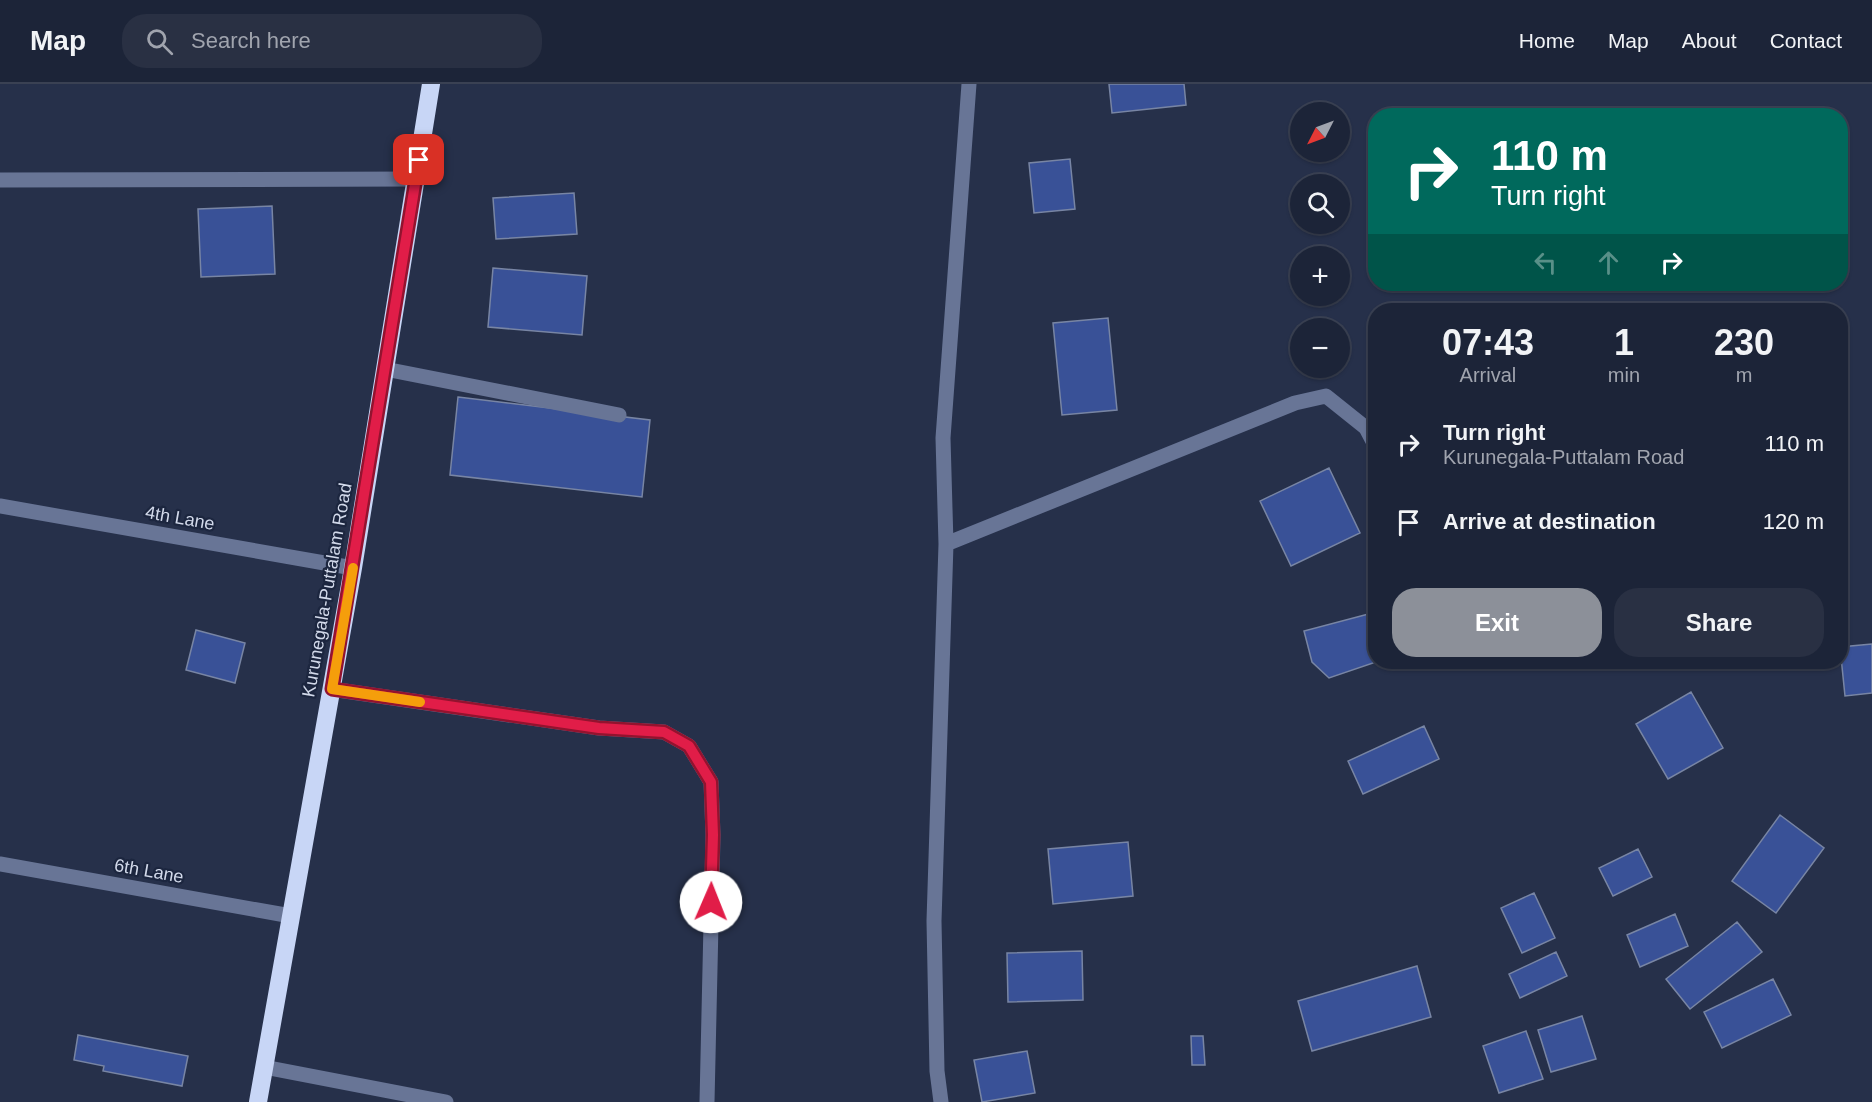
<!DOCTYPE html>
<meta charset="utf-8">
<style>
:root{--surface:#1c2438;--page:#293043;--text:#f1f3f6;--muted:#a0a4ae;--line:#3a4153;--accent:#8c9099}
body{margin:0;font-family:Arial,sans-serif;background:var(--page);color:var(--text);height:100vh;display:flex;flex-direction:column;font-size:22px;white-space:nowrap}
*{box-sizing:border-box;margin:0}
p{font-size:20px;color:var(--muted)}
.icon{flex:none;width:33px;height:33px;fill:none;stroke:currentColor;stroke-width:2;stroke-linecap:round;stroke-linejoin:round}
.map{position:relative;flex:1;overflow:hidden}
.panel{position:absolute;left:1368px;top:219px;width:480px;height:366px;display:flex;flex-direction:column;background:var(--surface);border-radius:24px;box-shadow:0 2px 4px #0004,0 0 0 2px var(--line)}
.panel>*{flex:none}
.hud{position:absolute;left:1368px;top:24px;width:480px;height:183px;border-radius:24px;box-shadow:0 2px 4px #0004,0 0 0 2px var(--line);background:#00695c;color:#fff;overflow:hidden}
.needle{width:39px;rotate:228deg}
.tools{position:absolute;left:1290px;top:18px;display:grid;gap:12px}
.tools a{display:grid;place-items:center;width:60px;height:60px;border-radius:50%;background:var(--surface);box-shadow:0 2px 4px #0004,0 0 0 2px var(--line);font-size:30px}
.pin{position:absolute;display:grid;place-items:center;width:51px;height:51px;color:#fff;margin:-26px;border-radius:12px;box-shadow:0 3px 9px #0006}
.me{position:absolute;width:66px;margin:-33px;rotate:1deg;stroke-linejoin:round;filter:drop-shadow(0 0 4px #0008)}
.turn{display:flex;align-items:center;gap:21px;height:126px;padding:0 24px;font-size:27px}
.turn .icon{width:78px;height:78px;stroke-width:2.5}
.turn b{display:block;font-size:42px;line-height:51px}
.lanes{display:flex;align-items:center;height:57px;padding:0 24px;background:#0003;justify-content:center;gap:30px;direction:ltr}
.lanes .off{opacity:.35}
.eta{display:flex;justify-content:space-evenly;align-items:center;height:102px;text-align:center}
.eta b{font-size:36px;font-weight:600;line-height:42px}
.button{display:flex;gap:12px;margin-top:auto;padding:12px 24px}
.button a{flex:1;height:69px;border-radius:24px;background:var(--accent);color:#fff;font-size:24px;font-weight:600;line-height:69px;text-align:center}
.button a+a{background:var(--page);color:var(--text)}
ul{padding:0;list-style:none}
li{display:flex;align-items:center;gap:18px;height:78px;padding:0 24px}
li div{flex:1}
li b{display:block;font-size:22px}
li em{font-style:normal}
header{display:flex;align-items:center;gap:36px;box-sizing:border-box;height:84px;padding:0 30px;background:var(--surface);border-bottom:2px solid var(--line)}
header strong{font-size:28px}
nav{display:flex;gap:33px;margin-inline-start:auto;font-size:21px}
.search{width:420px;height:54px;background:var(--page);display:flex;align-items:center;gap:15px;box-sizing:border-box;padding:0 21px;border-radius:24px;color:var(--muted);font-size:22px}
.map>svg:first-child{display:block}
.building{fill:#395197;stroke:#7885a4;stroke-width:1.5}
.lines{fill:none;stroke-linecap:round;stroke-linejoin:round}
.minor{stroke:#687596;stroke-width:15}
.highway{stroke:#c8d6f6;stroke-width:18}
.route-casing{stroke:#92132f;stroke-width:15}
.route{stroke:#e11d48;stroke-width:10}
.slow{stroke:#f59e0b;stroke-width:10}
.labels{text-anchor:middle;stroke-width:4.5;stroke-linejoin:round;paint-order:stroke}
.street-label{font-size:18px;fill:#d2d9ea;stroke:#1c263f}
</style>
<header>
<strong>Map</strong>
<div class="search"><svg class="icon" aria-label="search" viewBox="0 0 24 24"><circle cx="10" cy="10" r="6"/><path d="M15 15l6 6"/></svg>Search here</div>
<nav><a>Home</a><a>Map</a><a>About</a><a>Contact</a></nav>
</header>
<div class="map">
<svg width="1872" height="1018" viewBox="0 0 1872 1018">
<rect width="100%" height="100%" fill="#26304a"/>
<path class="building" d="M1109,0H1184L1186,21L1112,29Z
M1070,75L1075,125L1034,129L1029,79Z
M574,109L577,150L496,155L493,114Z
M272,122L275,190L201,193L198,125Z
M493,184L587,192L582,251L488,243Z
M1108,234L1117,326L1062,331L1053,239Z
M458,313L650,336L642,413L450,391Z
M1329,384L1360,449L1291,482L1260,417Z
M1376,528V578L1329,594L1312,578L1304,547Z
M196,546L245,559L235,599L186,586Z
M1872,560V609L1845,612L1840,563Z
M1691,608L1723,664L1668,695L1636,640Z
M1424,642L1439,675L1363,710L1348,677Z
M1780,731L1824,764L1776,829L1732,797Z
M1128,758L1133,812L1053,820L1048,765Z
M1638,765L1652,793L1613,812L1599,784Z
M1534,809L1555,854L1522,869L1501,824Z
M1675,830L1688,862L1640,883L1627,851Z
M1737,838L1762,868L1690,925L1666,895Z
M1082,867L1083,916L1008,918L1007,869Z
M1556,868L1567,892L1520,914L1509,890Z
M1417,882L1431,933L1312,967L1298,917Z
M1773,895L1791,931L1722,964L1704,928Z
M1582,932L1596,975L1551,988L1538,946Z
M1526,947L1543,995L1499,1009L1483,962Z
M78,951L188,972L182,1002L103,987L104,982L74,976Z
M1191,952H1203L1205,981H1192Z
M1027,967L1035,1009L982,1018L974,976Z"/>
<g class="lines">
<path class="minor" d="M0,96L416,95
M385,285L619,331
M0,422L353,484
M946,460L1295,319L1326,312L1366,344L1376,363
M331,605L599,644L664,648L689,662L711,698L713,751L707,1018
M0,780L291,832
M264,983L446,1018
M941,1018L937,987L934,837L946,460L943,354L969,0"/>
<path class="highway" d="M258,1018L353,484L431,0"/>
</g>
<g class="lines">
<g class="route-casing">
<path id="route" d="M419,76L332,605L599,644L664,648L689,662L711,698L713,751L711,818"/>
</g>
<use href="#route" class="route"/>
<path class="slow" d="M353,484L332,605L420,618"/>
</g>
<g class="labels">
<g class="street-label">
<text transform="translate(180 434) rotate(10)" y="6">4th Lane</text>
<text transform="translate(327 506) rotate(-80)" y="6">Kurunegala-Puttalam Road</text>
<text transform="translate(149 787) rotate(10)" y="6">6th Lane</text>
</g>
</g>
</svg>
<div class="tools">
<a><svg class="needle" viewBox="-14 -14 28 28"><path d="M0-13l5 13h-10z" fill="#e53935"/><path d="M0 13l5-13h-10z" fill="#a0a4ae"/></svg></a>
<a><svg class="icon" aria-label="search" viewBox="0 0 24 24"><circle cx="10" cy="10" r="6"/><path d="M15 15l6 6"/></svg></a>
<a>+</a>
<a>−</a>
</div>
<div class="pin" style="left:419px;top:76px;background:#d93025"><svg class="icon" aria-label="arrive" viewBox="0 0 24 24"><path d="M6 21V4h12l-3 4 3 4H6"/></svg></div>
<svg class="me" style="left:711px;top:818px" viewBox="-20 -20 40 40"><circle r="19" fill="#fff"/><path d="M0-13L10 11 0 6-10 11z" fill="#e11d48"/></svg>
<div class="hud">
<div class="turn"><svg class="icon" aria-label="right" viewBox="0 0 24 24"><path d="M7 20v-9h11M14 6l5 5-5 5"/></svg><div><b>110 m</b>Turn right</div></div>
<div class="lanes"><svg class="icon off" aria-label="left" viewBox="0 0 24 24"><path d="M17 20v-9H6M10 6l-5 5 5 5"/></svg><svg class="icon off" aria-label="ahead" viewBox="0 0 24 24"><path d="M12 20V5M6 11l6-6 6 6"/></svg><svg class="icon" aria-label="right" viewBox="0 0 24 24"><path d="M7 20v-9h11M14 6l5 5-5 5"/></svg></div>
</div>
<section class="panel">
<div class="eta">
<div><b>07:43</b><p>Arrival</p></div>
<div><b>1</b><p>min</p></div>
<div><b>230</b><p>m</p></div>
</div>
<ul>
<li><svg class="icon" aria-label="right" viewBox="0 0 24 24"><path d="M7 20v-9h11M14 6l5 5-5 5"/></svg><div><b>Turn right</b><p>Kurunegala-Puttalam Road</p></div><em>110 m</em></li>
<li><svg class="icon" aria-label="arrive" viewBox="0 0 24 24"><path d="M6 21V4h12l-3 4 3 4H6"/></svg><div><b>Arrive at destination</b></div><em>120 m</em></li>
</ul>
<div class="button"><a>Exit</a><a>Share</a></div>
</section>
</div>
